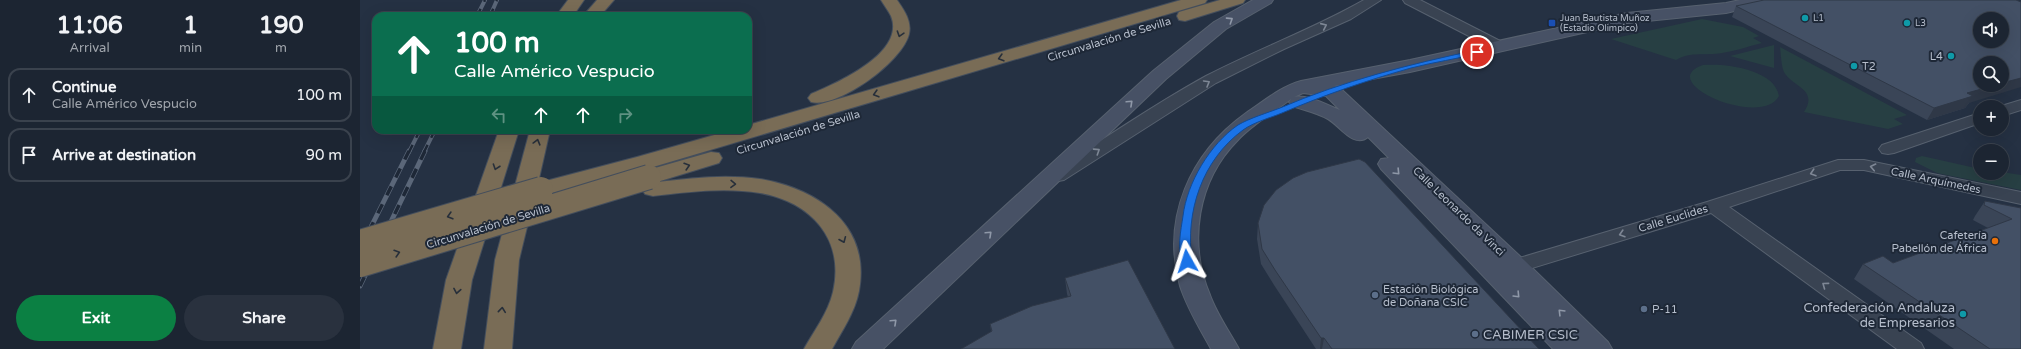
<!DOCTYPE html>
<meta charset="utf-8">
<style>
:root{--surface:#1c2532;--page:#29313e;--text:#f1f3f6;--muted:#a0a5ac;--line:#3a424d;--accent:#0b8043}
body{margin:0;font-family:"Varela Round",sans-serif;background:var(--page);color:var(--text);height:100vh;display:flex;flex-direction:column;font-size:15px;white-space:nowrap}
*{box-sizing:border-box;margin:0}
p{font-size:13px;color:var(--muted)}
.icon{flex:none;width:22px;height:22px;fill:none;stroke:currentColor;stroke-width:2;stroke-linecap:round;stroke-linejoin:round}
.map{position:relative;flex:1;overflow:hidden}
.side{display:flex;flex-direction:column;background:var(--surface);width:360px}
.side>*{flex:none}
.top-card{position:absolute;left:12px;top:12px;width:380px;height:122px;border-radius:12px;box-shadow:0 4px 16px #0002,0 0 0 1px var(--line);background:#0b6e4f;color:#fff;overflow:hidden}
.buttons{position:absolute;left:1613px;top:12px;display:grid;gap:8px}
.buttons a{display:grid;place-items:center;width:36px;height:36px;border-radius:50%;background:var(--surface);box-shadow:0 4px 16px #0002,0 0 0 1px var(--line);font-size:20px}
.pin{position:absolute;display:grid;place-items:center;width:34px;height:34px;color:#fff;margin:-17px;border:2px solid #fff;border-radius:50%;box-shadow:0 1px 4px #0007}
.me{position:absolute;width:44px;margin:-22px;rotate:354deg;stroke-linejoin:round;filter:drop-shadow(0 0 3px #0008)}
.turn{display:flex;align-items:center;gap:14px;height:84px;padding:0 16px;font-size:18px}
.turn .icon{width:52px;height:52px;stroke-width:2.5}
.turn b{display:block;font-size:28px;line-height:34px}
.lanes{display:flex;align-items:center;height:38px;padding:0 16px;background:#0003;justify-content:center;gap:20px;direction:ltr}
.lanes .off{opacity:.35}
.eta{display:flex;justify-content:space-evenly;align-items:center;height:68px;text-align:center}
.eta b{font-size:24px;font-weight:700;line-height:28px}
.cta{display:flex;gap:8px;margin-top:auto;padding:8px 16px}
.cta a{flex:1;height:46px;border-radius:24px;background:var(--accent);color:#fff;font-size:16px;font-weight:700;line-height:46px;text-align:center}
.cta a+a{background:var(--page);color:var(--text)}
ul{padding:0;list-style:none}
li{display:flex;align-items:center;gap:12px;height:54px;margin:0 8px 6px;padding:0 8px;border:2px solid var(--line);border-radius:12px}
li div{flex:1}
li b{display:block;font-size:15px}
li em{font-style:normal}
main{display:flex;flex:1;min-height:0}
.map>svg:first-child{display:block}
.green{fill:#273f43}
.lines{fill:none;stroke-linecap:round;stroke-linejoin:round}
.street-casing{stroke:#57616f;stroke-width:2}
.secondary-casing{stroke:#57616f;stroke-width:2}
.highway-casing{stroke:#444e5c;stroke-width:2}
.street{fill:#394352;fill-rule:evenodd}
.secondary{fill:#475165;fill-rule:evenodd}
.highway{fill:#796c56;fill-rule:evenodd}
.rail-far1-casing{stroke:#5b6779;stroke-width:4}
.rail-casing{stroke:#5b6779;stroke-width:5}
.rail-far1{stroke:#1e2837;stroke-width:2.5;stroke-dasharray:8;stroke-linecap:butt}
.rail{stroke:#1e2837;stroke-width:3.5;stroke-dasharray:10;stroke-linecap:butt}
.highway-bridge-casing{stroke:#444e5c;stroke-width:26;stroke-linecap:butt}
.highway-bridge{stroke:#796c56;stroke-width:24}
.wall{fill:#3a4557}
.shaded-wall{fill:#2f3847}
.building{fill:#435065;stroke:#2f3847;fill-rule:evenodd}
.oneway{stroke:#8f98a8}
.oneway2{stroke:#7e8795}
.oneway3{stroke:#272f3a}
.route{fill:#1a73e8;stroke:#114b97}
.culture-dot{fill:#0f9aa8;stroke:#1e2837;stroke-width:1.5}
.transit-dot{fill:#1a4fb4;stroke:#1e2837;stroke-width:1.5}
.food-dot{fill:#e8710a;stroke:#1e2837;stroke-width:1.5}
.service-dot{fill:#5c6f8a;stroke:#1e2837;stroke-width:1.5}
.labels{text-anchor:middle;stroke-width:4;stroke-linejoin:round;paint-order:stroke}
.far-poi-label{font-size:9px;fill:#b6becc;stroke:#1e2837;text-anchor:start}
.street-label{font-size:11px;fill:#b6becc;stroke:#1e2837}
.poi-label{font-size:11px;fill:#b6becc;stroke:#1e2837;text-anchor:start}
.near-poi-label{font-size:13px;fill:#b6becc;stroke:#1e2837;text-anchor:end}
</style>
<main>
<section class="side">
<div class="eta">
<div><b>11:06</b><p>Arrival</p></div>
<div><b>1</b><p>min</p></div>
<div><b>190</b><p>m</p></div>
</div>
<ul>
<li><svg class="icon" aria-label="ahead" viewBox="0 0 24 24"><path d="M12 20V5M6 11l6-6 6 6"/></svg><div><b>Continue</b><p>Calle Américo Vespucio</p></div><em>100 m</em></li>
<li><svg class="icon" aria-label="arrive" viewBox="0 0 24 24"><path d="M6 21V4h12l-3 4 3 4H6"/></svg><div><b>Arrive at destination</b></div><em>90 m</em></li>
</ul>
<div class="cta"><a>Exit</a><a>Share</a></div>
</section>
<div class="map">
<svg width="1661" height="349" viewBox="0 0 1661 349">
<rect width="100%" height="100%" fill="#253143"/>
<path class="green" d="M1342,19L1383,27L1399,36L1393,38L1402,43C1389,46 1376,51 1362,53C1346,56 1331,51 1316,60L1251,39Z
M1414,45V68L1370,56Z
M1420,47L1547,115L1534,119L1543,124L1528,129L1444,112C1459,89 1432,87 1424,72C1421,65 1421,54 1420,47Z
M1343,65C1364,63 1415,69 1419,96C1402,129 1293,82 1343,65Z
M1562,156L1620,169V173L1642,172L1661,175V190L1577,173L1555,162L1556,158Z"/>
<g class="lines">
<g class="street-casing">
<path id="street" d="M1004,0H1021L991,19L924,49L856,83L704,180L698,181L692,180L689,176L692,172C743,140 793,105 846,76C898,49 953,29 1004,0Z
M1043,0H1060L1146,44L1148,47L1146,50H1136L1045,3Z
M1661,100V110L1642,116V107H1638Z
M1620,113V123L1534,153L1528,154L1522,153L1519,149L1522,145Z
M1478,160H1504L1661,192V204L1504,170H1480L1369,207L1561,343L1564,349H1537L1351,213L1143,277L1136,275L1133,270L1136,265L1347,202Z"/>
</g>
<g class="secondary-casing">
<path id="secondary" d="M893,0H913L911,3L866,29L806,79L523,349H492L496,342L793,71L854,22Z
M1380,0H1410L1408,3L1366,13L1267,23L1050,72L974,86L980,88L1164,260L1248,342L1252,349H1193L1021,169L1018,164L1021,159L1029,158L1008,137C994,149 979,125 968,119C957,113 944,110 932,106L929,102L931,99C914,112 893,124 878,140C837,181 828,243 850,295C857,314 869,331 879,349H851C840,329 827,308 820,286C801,218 830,153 886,113C904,101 920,87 941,81L1050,60L1267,13L1366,3ZM943,93L966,96L980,110C967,105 947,94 934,97Z"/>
</g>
<g class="highway-casing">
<path id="highway" d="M208,0H224L213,16H196Z
M237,0H254L240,16H223Z
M521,0H537C544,10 552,21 549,34C543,61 478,109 451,102L448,98L451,94C477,83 546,53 531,16C528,10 524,5 521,0Z
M821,0H847L845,3L293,167L181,196L175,194L159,260L152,349H124L135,260L170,130H190L178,183L277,157L372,130H388V125Z
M860,0H885L883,3L825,21L819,20L817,16L819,12Z
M139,130H159L112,280L101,349H73L86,280Z
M351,152L359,153L362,158L359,163L297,182C331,178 366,174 400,179C458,189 511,225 499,291C495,312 482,331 472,349H444C454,331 468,313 473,292C485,239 451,202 400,193C364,187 328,192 293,196L285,194L282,189L288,183L281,182L278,177L281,172Z"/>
</g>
<use href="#street" class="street"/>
<use href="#secondary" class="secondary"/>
<use href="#highway" class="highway"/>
<g class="rail-far1-casing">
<path id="rail-far1" d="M117,16L125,0
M130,16L137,0
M49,152L60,130
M64,152L75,130"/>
</g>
<g class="rail-casing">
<path id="rail" d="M0,249L49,151
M0,286L65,151"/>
</g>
<use href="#rail-far1" class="rail-far1"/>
<use href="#rail" class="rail"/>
<g class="highway-bridge-casing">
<path id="highway-bridge" d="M0,242L181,189
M0,265L289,177"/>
</g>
<use href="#highway-bridge" class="highway-bridge"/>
</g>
<path class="wall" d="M1376,6L1609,103L1605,108L1567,120L1372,17Z
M1625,201L1661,208V349H1594L1494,279L1503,264L1533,263L1628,228L1613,220L1615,216Z
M898,223L1179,349H956L914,285L901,264L897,239Z
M705,278L815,349L631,331L630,324L708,297L707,294Z"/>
<path class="shaded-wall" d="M1661,78V87L1609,103L1605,108L1567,120L1574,108L1607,93L1636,85H1642V83Z
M961,338H964L962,349H960Z"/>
<path class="building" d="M1404,0H1656L1661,2V78L1642,83V63H1620V85H1636L1607,93L1613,96L1574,108L1376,6ZM1620,19H1642V41H1620Z
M999,159L1005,162L1179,349H972L964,338H961L915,270L902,249L898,223L904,205L916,190L933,178L947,172Z
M1625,201L1661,208V349H1630L1503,264L1523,256L1533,263L1652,219L1624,205Z
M768,260L815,349H601L632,331L630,324L672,306L711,296L705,278Z"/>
<defs><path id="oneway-chevron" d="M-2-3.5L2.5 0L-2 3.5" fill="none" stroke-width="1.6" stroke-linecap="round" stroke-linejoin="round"/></defs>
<g class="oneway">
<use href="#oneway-chevron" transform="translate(870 20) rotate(-33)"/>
<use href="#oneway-chevron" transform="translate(770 103) rotate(-43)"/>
<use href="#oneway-chevron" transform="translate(1037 172) rotate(46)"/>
<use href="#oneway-chevron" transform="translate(629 234) rotate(-43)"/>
<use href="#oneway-chevron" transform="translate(1157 295) rotate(46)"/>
<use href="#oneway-chevron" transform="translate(1201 312) rotate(-135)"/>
<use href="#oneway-chevron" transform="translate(534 322) rotate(-43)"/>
</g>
<g class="oneway2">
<use href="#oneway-chevron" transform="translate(964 26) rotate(-24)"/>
<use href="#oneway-chevron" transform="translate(847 83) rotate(-30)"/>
<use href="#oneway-chevron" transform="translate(737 151) rotate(-33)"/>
<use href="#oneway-chevron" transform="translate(1513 167) rotate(-168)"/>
<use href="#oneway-chevron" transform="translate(1453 173) rotate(162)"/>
<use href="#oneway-chevron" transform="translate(1262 234) rotate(163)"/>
<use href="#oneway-chevron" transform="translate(1465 285) rotate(-144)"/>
</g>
<g class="oneway3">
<use href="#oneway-chevron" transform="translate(540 34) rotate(108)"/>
<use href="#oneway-chevron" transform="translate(641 58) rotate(164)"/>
<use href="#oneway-chevron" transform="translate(516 94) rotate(164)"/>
<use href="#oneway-chevron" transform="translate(177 142) rotate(-75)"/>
<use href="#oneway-chevron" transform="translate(327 166) rotate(-17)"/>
<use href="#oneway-chevron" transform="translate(136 167) rotate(109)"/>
<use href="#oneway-chevron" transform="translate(373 184) rotate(1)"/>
<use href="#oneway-chevron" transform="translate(90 216) rotate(164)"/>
<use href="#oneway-chevron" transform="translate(483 240) rotate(67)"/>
<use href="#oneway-chevron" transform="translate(37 253) rotate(-17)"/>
<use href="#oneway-chevron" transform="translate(97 291) rotate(100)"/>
<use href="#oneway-chevron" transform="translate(142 310) rotate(-84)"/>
</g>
<path class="route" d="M1117,50H1120V53C1097,59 1074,62 1051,68C1008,80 964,95 922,113C910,118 894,122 883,130C842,160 825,212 832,261L827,265L824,264C816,251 821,230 823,216C827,183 850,144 878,125C890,118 907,113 920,108C983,81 1050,64 1117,50Z"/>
<g class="culture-dot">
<circle cx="1445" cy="18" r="4"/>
<circle cx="1547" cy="23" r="4"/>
<circle cx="1591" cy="56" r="4"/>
<circle cx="1494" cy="66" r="4"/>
<circle cx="1603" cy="314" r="4"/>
</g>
<rect class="transit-dot" x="1188" y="19" width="8" height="8" rx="2"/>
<circle class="food-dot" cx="1635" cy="241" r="4"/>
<g class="service-dot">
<circle cx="1015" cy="295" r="4"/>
<circle cx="1284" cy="309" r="4"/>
<circle cx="1115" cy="334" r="4"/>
</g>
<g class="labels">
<g class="far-poi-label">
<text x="1200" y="21">Juan Bautista Muñoz<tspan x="1200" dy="10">(Estadio Olimpico)</tspan></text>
<text x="1453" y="21">L1</text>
<text x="1555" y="26">L3</text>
</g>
<g class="street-label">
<text transform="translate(749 39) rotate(-17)" y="4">Circunvalación de Sevilla</text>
<text transform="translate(438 132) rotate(-17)" y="4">Circunvalación de Sevilla</text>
<text transform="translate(1576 180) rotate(12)" y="4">Calle Arquímedes</text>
<text transform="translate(1099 211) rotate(44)" y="4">Calle Leonardo da Vinci</text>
<text transform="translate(1313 218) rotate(-17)" y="4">Calle Euclides</text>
<text transform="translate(128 226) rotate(-17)" y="4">Circunvalación de Sevilla</text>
</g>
<g class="poi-label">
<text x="1583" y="60" text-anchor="end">L4</text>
<text x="1502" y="70">T2</text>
<text x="1627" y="239" text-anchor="end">Cafetería<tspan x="1627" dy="13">Pabellón de África</tspan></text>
<text x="1023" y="293">Estación Biológica<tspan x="1023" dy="13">de Doñana CSIC</tspan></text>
<text x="1292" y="313">P-11</text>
</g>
<g class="near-poi-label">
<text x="1595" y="312">Confederación Andaluza<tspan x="1595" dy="15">de Empresarios</tspan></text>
<text x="1123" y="339" text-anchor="start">CABIMER CSIC</text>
</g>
</g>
</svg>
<div class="buttons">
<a><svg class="icon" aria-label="sound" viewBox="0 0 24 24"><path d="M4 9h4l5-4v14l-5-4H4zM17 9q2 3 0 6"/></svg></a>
<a><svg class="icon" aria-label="search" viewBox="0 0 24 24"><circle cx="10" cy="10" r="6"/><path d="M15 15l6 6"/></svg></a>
<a>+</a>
<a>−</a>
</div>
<div class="pin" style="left:1117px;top:52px;background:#d93025"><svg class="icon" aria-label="arrive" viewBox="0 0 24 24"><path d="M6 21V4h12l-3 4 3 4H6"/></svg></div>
<svg class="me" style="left:827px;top:261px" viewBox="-20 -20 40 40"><path d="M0-17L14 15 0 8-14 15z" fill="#1a73e8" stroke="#fff" stroke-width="4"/></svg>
<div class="top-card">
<div class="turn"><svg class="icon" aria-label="ahead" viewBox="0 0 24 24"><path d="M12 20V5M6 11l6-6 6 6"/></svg><div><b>100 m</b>Calle Américo Vespucio</div></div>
<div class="lanes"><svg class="icon off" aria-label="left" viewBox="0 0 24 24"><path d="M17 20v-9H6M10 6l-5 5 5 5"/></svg><svg class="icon" aria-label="ahead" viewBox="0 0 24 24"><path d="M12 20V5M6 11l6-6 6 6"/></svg><svg class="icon" aria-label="ahead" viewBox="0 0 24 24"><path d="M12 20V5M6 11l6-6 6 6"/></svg><svg class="icon off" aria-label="right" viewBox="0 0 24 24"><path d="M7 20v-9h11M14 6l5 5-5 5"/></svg></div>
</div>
</div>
</main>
